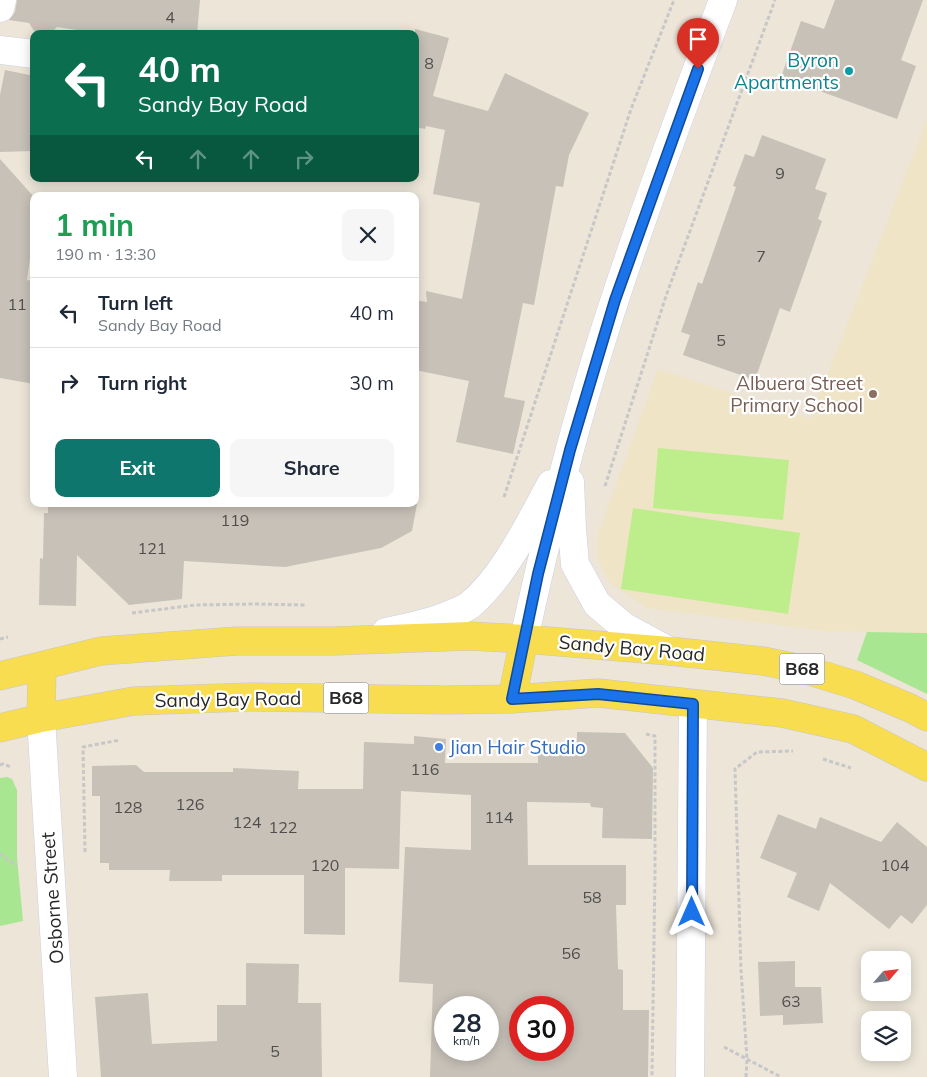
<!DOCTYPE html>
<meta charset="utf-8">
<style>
:root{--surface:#fff;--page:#f6f6f7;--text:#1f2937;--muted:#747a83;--line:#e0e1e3;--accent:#0f766e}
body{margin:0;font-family:Mulish,sans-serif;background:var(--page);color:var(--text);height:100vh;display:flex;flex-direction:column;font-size:19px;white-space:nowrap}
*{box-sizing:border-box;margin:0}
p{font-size:16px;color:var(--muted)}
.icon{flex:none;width:28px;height:28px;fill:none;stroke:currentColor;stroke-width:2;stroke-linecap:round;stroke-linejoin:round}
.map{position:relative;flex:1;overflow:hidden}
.details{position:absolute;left:30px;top:192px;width:389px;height:315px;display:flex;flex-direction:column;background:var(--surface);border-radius:10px;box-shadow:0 2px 12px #0003}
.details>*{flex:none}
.top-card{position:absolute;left:30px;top:30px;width:389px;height:152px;border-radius:10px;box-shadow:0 2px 12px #0003;background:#0b6e4f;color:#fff;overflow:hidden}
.needle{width:32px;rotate:62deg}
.tools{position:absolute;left:861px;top:951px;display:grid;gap:10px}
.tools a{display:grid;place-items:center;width:50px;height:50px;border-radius:10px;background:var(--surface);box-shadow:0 2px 12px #0003;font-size:25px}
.speed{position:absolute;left:434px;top:996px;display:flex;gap:10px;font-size:25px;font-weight:700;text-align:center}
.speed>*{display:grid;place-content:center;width:65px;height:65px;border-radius:50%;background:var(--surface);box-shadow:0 2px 12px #0003;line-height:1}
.speed small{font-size:12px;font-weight:400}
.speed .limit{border:8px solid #d22;background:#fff;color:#111}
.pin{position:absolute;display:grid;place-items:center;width:42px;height:42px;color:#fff;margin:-51px -21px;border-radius:50% 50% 50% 0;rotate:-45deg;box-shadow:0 0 5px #0007}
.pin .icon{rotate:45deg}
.me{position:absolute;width:55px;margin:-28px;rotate:0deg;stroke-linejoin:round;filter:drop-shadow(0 0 4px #0008)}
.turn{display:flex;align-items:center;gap:18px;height:105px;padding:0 25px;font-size:22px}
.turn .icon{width:65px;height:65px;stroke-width:2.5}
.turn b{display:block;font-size:35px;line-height:42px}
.lanes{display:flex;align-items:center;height:48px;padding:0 25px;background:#0003;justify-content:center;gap:25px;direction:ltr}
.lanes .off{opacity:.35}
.round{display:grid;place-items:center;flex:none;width:52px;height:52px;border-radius:10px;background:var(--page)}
.overview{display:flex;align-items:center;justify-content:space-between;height:85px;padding:0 25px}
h1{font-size:30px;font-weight:700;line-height:38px;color:#1e9e55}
.action{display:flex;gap:10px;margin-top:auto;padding:10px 25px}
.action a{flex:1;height:58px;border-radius:10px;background:var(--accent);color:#fff;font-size:20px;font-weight:700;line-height:58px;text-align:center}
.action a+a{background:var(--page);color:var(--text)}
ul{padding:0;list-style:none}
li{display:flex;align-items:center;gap:15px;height:70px;padding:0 25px;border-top:1px solid var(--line)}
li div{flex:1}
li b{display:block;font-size:19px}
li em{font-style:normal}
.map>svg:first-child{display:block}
.education{fill:#efe4c6}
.green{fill:#a8e691}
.pitch{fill:#bdee8b}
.building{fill:#c7c1b8;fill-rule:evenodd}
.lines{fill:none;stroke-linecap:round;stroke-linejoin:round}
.street-casing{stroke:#cdd0e2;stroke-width:29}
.secondary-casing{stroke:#cdd0e2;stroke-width:29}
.primary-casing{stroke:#c7c7c7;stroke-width:29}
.path{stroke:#c7c7c7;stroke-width:3;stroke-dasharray:4 2.5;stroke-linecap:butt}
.street{stroke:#fff;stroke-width:28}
.secondary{stroke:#fff;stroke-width:28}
.primary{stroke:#f8dd51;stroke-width:28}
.route-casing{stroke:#114b97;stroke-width:12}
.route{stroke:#1a73e8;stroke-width:9}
.culture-dot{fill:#0f9aa8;stroke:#fff;stroke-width:2}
.education-dot{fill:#8d6e63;stroke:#fff;stroke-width:2}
.shop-dot{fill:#3f7fe0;stroke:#fff;stroke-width:2}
.labels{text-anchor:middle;stroke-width:4.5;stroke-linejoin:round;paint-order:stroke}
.number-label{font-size:16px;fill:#504e4c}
.shield{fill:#fff;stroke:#686868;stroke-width:1}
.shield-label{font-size:18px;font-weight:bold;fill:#282828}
.culture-label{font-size:19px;fill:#0d838f;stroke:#fff;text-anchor:end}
.education-label{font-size:19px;fill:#785e54;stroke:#fff;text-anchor:end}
.street-label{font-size:19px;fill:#282828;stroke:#fff}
.shop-label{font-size:19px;fill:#366cbe;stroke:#fff;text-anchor:start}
</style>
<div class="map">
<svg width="927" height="1077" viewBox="0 0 927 1077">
<rect width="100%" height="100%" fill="#ece5d8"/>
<path class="education" d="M927,120V633L825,631L647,608L610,583L598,561V534L658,369L810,419Z"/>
<path class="green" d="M867,632L927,633V694L857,660Z
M7,777L12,779L17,790V858L23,921L0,926V778Z"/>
<path class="pitch" d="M658,448L789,460L783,520L653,508Z
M633,508L800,533L788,614L621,589Z"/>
<path class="building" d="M17,0H200L197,34H103L57,27L50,34H36L29,23L9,20L15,12Z
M835,0H923L901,60L916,66L897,119L781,77L801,21L824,29Z
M415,29L449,38L433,96L488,111L505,73L589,113L569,155L563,187L556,186L534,305L523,303L504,397L525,401L513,454L456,442L469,381L415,370V300L427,302L426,291L462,299L480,203L433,194L445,130L426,126L425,129L415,127Z
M5,70L34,76V151L0,152V95Z
M762,135L826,159L815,189L827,193L818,219L822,221L790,312L780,308L755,380L683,355L690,335L681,332L698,282L702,284L736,187L733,186L745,154L754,157Z
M0,159L34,197V230L27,280L34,281V384L0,378Z
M48,504H417L412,531L381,548L285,567L184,561L182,599L129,605L77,555L76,606L39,605L40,558L43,559L44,513H48Z
M577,732L625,733L653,768L652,839L602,838L603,808L591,807L590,803L527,802L528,865H626V905H616L618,969L623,970V1010H649L648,1077H430L433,984L399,982L405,847L471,850V795L401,791L399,869L345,868V935L304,934V875H222V881H169L170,870H109V863H100V796H92V766L136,765L144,772H233V768L299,771L298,789H363L364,742L414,744V736L446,739L445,763H538V745H577ZM445,1008H488V1050H445ZM520,1008H562V1050H520Z
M778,814L816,829L820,817L881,842L897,822L927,847V905L912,924L901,915L889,929L830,883L819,911L787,897L797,873L760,858Z
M795,961V987H821L823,1023L783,1025V1015L760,1016L758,962Z
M246,963L299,964L298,1003H321L322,1077H101L95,997L148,993L152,1044L217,1041V1005H246Z"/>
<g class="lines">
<g class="street-casing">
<path id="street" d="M0,8L2,0
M0,50L34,54
M41,718L63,1077
M690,1077L693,704"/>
</g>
<g class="secondary-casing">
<path id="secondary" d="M570,482L572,529L575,564L597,604L623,626L669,651
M386,632C411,627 434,622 456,612C461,610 466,608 470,605C505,575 529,524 551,484
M524,639C549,524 578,410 615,299C648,198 686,99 723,0"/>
</g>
<g class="primary-casing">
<path id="primary" d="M0,676L101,651L237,641H334L470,636L524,639L669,651L763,661L806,670L855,685L910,708L927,717
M512,699L524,639
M41,718L42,666
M0,728L41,718L134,701L250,697L447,700L512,699L598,693L782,713L853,729L927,767"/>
</g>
<path class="path" d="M605,486L666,296L775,0
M504,497L631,109L674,0
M132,613L195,605L254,604L307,605
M0,639L8,637
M646,734L655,736V871L652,1077
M823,759L851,768
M0,765L3,764L11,767
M85,852L83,747L120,740
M0,854L17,866
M724,1047L781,1077
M746,1077L747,1059L741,970L735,769L757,752L793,751"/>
<use href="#street" class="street"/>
<use href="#secondary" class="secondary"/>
<use href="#primary" class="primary"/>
</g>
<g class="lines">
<g class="route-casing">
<path id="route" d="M692,912L693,704L598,694L512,699L538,574L570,450L615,300L698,69"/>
</g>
<use href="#route" class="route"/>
</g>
<circle class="culture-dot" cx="849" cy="71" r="5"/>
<circle class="education-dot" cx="873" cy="394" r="5"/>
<circle class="shop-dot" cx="439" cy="747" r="5"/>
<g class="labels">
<g class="number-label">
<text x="170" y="23">4</text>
<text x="429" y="69">8</text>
<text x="780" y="179">9</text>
<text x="761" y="262">7</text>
<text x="17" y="310">11</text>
<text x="721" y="346">5</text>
<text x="235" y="526">119</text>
<text x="152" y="554">121</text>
<text x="425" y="775">116</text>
<text x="190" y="810">126</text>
<text x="128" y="813">128</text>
<text x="499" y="823">114</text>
<text x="247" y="828">124</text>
<text x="283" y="833">122</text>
<text x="325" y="871">120</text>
<text x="895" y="871">104</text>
<text x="592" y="903">58</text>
<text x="571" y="959">56</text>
<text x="791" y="1007">63</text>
<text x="275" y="1057">5</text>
</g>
<g class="shield">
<rect x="779.5" y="653.5" width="45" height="31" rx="4"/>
<rect x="323.5" y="682.5" width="45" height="31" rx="4"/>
</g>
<g class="shield-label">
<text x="802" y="675">B68</text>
<text x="346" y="704">B68</text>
</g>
<g class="culture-label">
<text x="839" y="67">Byron<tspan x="839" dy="22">Apartments</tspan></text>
</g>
<g class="education-label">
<text x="863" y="390">Albuera Street<tspan x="863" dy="22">Primary School</tspan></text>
</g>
<g class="street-label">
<text transform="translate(632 648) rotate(5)" y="7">Sandy Bay Road</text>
<text transform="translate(228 699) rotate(-1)" y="7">Sandy Bay Road</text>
<text transform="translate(52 898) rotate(-94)" y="7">Osborne Street</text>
</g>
<g class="shop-label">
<text x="449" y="754">Jian Hair Studio</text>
</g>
</g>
</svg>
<div class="tools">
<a><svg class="needle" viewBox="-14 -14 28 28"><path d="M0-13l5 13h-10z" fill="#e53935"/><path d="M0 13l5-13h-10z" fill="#747a83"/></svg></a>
<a><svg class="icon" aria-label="layers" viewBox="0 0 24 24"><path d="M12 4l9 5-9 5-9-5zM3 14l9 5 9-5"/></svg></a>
</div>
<div class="speed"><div>28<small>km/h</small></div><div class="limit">30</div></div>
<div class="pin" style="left:698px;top:69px;background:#d93025"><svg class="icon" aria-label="arrive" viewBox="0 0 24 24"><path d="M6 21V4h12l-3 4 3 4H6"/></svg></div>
<svg class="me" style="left:692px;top:912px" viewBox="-20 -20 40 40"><path d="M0-17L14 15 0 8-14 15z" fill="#1a73e8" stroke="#fff" stroke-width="4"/></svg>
<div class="top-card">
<div class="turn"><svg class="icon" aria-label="left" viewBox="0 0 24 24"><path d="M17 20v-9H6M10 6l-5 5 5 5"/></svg><div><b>40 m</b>Sandy Bay Road</div></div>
<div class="lanes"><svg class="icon" aria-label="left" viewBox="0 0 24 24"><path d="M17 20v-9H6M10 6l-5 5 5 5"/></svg><svg class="icon off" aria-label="ahead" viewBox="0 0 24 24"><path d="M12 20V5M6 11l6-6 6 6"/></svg><svg class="icon off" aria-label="ahead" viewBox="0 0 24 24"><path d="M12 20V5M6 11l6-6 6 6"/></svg><svg class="icon off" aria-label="right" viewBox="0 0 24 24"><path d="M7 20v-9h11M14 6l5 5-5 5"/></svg></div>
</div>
<section class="details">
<div class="overview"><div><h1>1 min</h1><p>190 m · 13:30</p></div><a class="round"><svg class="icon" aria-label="close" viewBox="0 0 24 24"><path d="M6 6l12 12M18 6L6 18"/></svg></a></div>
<ul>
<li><svg class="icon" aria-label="left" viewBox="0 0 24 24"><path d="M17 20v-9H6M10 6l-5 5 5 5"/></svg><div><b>Turn left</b><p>Sandy Bay Road</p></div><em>40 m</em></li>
<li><svg class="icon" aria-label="right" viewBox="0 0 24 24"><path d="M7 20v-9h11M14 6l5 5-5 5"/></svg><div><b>Turn right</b></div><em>30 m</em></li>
</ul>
<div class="action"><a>Exit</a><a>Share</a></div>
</section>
</div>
